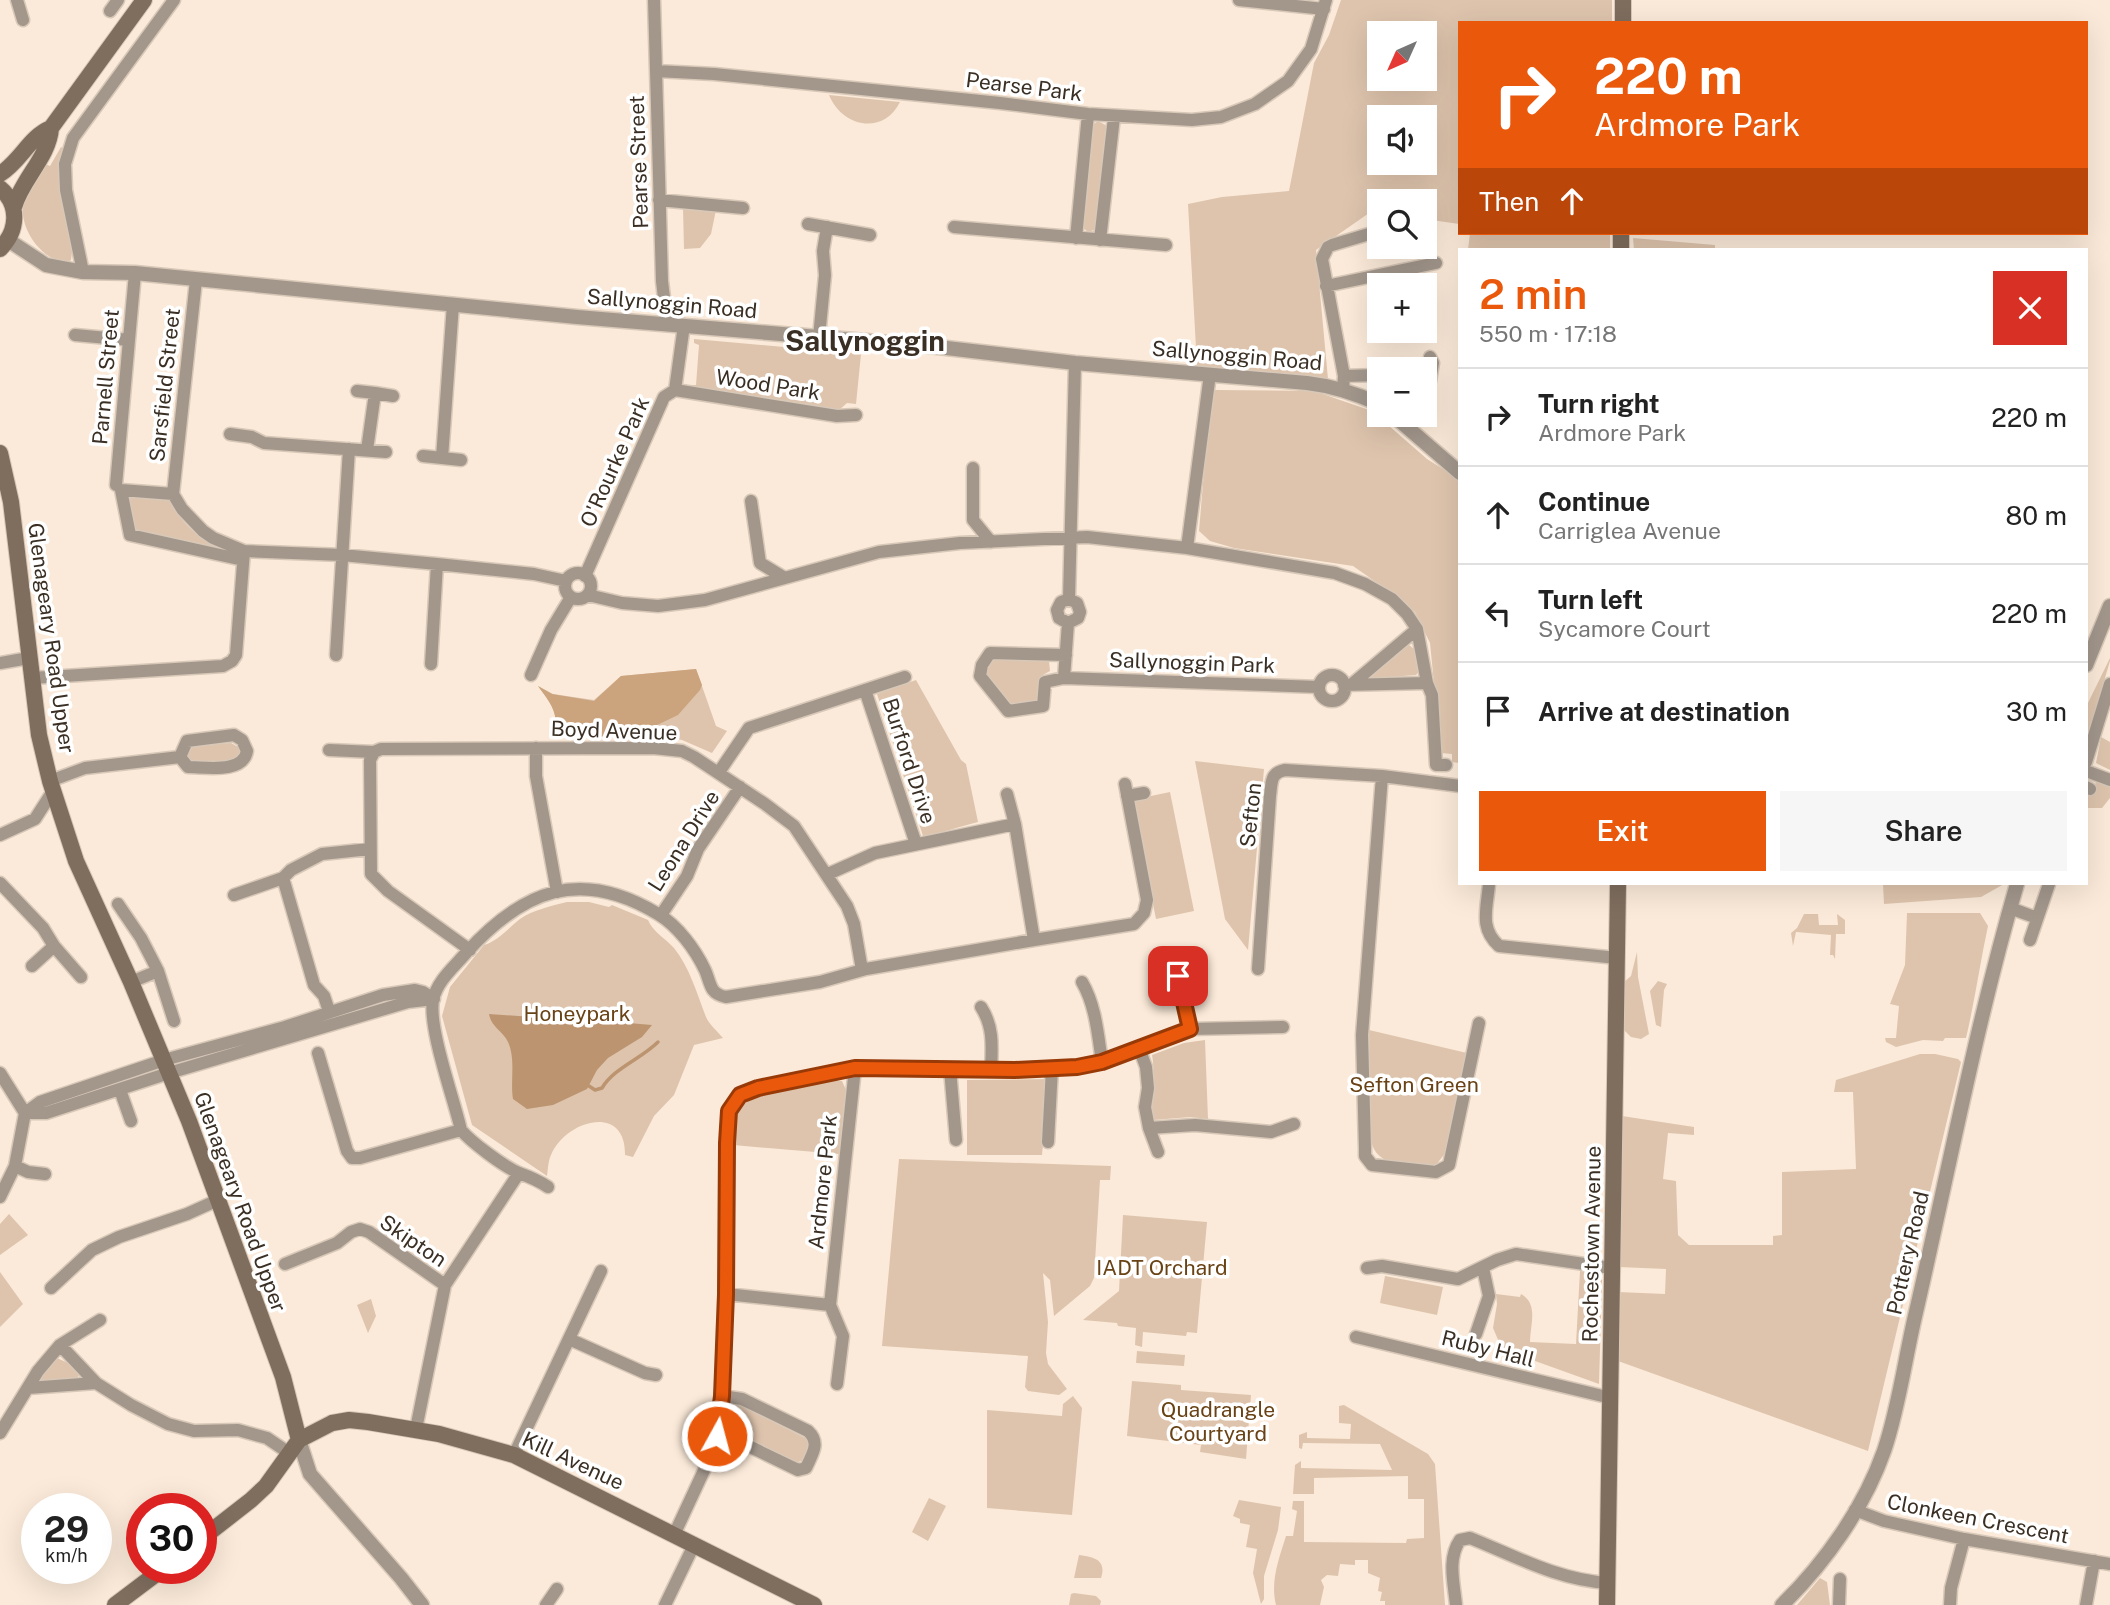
<!DOCTYPE html>
<meta charset="utf-8">
<style>
:root{--surface:#fff;--page:#f6f6f6;--text:#222;--muted:#767676;--line:#e0e0e0;--accent:#ea580c}
body{margin:0;font-family:"Public Sans",sans-serif;background:var(--page);color:var(--text);height:100vh;display:flex;flex-direction:column;font-size:26px;white-space:nowrap}
*{box-sizing:border-box;margin:0}
p{font-size:23px;color:var(--muted)}
.icon{flex:none;width:38px;height:38px;fill:none;stroke:currentColor;stroke-width:2;stroke-linecap:round;stroke-linejoin:round}
.map{position:relative;flex:1;overflow:hidden}
.panel{position:absolute;left:1458px;top:248px;width:630px;height:637px;display:flex;flex-direction:column;background:var(--surface);border-radius:0px;box-shadow:0 7px 28px #0002}
.panel>*{flex:none}
.banner{position:absolute;left:1458px;top:21px;width:630px;height:214px;border-radius:0px;box-shadow:0 7px 28px #0002;background:#ea580c;color:#fff;overflow:hidden}
.needle{width:46px;rotate:225deg}
.fabs{position:absolute;left:1367px;top:21px;display:grid;gap:14px}
.fabs a{display:grid;place-items:center;width:70px;height:70px;border-radius:0px;background:var(--surface);box-shadow:0 7px 28px #0002;font-size:35px}
.speed{position:absolute;left:21px;top:1493px;display:flex;gap:14px;font-size:35px;font-weight:700;text-align:center}
.speed>*{display:grid;place-content:center;width:91px;height:91px;border-radius:50%;background:var(--surface);box-shadow:0 7px 28px #0002;line-height:1}
.speed small{font-size:18px;font-weight:400}
.speed .limit{border:10px solid #d22;background:#fff;color:#111}
.pin{position:absolute;display:grid;place-items:center;width:60px;height:60px;color:#fff;margin:-30px;border-radius:14px;box-shadow:0 4px 10px #0006}
.me{position:absolute;width:77px;margin:-38px;rotate:7deg;stroke-linejoin:round;filter:drop-shadow(0 0 5px #0008)}
.turn{display:flex;align-items:center;gap:24px;height:147px;padding:0 21px;font-size:32px}
.turn .icon{width:91px;height:91px;stroke-width:2.5}
.turn b{display:block;font-size:49px;line-height:60px}
.then{display:flex;align-items:center;height:66px;padding:0 21px;background:#0003;gap:14px;font-size:26px}
.round{display:grid;place-items:center;flex:none;width:74px;height:74px;border-radius:0px;background:var(--page)}
.overview{display:flex;align-items:center;justify-content:space-between;height:119px;padding:0 21px}
h1{font-size:42px;font-weight:600;line-height:52px;color:var(--accent)}
.cta{display:flex;gap:14px;margin-top:auto;padding:14px 21px}
.cta a{flex:1;height:80px;border-radius:0px;background:var(--accent);color:#fff;font-size:28px;font-weight:600;line-height:80px;text-align:center}
.cta a+a{background:var(--page);color:var(--text)}
ul{padding:0;list-style:none}
li{display:flex;align-items:center;gap:21px;height:98px;padding:0 21px;border-top:2px solid var(--line)}
li div{flex:1}
li b{display:block;font-size:26px}
li em{font-style:normal}
.map>svg:first-child{display:block}
.green{fill:#dec4ad;fill-rule:evenodd}
.forest{fill:#cba37d}
.water{fill:#bc9570}
.lines{fill:none;stroke-linecap:round;stroke-linejoin:round}
.stream{stroke:#bc9570;stroke-width:3.5}
.minor-casing{stroke:#d8c8b8;stroke-width:15}
.tertiary-casing{stroke:#d8c8b8;stroke-width:17}
.secondary-casing{stroke:#d8c8b8;stroke-width:18}
.minor{stroke:#a3978c;stroke-width:12}
.tertiary{stroke:#a3978c;stroke-width:14}
.secondary{stroke:#7f6e5e;stroke-width:16}
.route-casing{stroke:#983908;stroke-width:18}
.route{stroke:#ea580c;stroke-width:12}
.labels{text-anchor:middle;stroke-width:7;stroke-linejoin:round;paint-order:stroke}
.street-label{font-size:21px;fill:#3a2f24;stroke:#fff}
.park-label{font-size:21px;fill:#694215;stroke:#fff}
.district-label{font-size:28px;font-weight:bold;fill:#3a2f24;stroke:#fff}
</style>
<div class="map">
<svg width="2110" height="1605" viewBox="0 0 2110 1605">
<rect width="100%" height="100%" fill="#fbead9"/>
<path class="green" d="M1341,0H1612V23H1460L1459,224L1425,219L1424,201H1379V212L1372,211L1316,250L1328,379L1197,366L1188,204L1222,197L1289,191L1314,63L1329,35ZM1379,33H1424V79H1379ZM1379,117H1424V163H1379Z
M829,95L900,102C883,136 842,127 829,95Z
M1098,121L1109,127L1097,229L1088,232L1082,227L1091,126Z
M61,147L64,149L72,252L71,260L66,264C37,257 14,222 26,193C31,183 38,173 43,163L50,166Z
M683,208L716,210L711,234L700,248L684,249Z
M1470,233H1610V250H1468Z
M1633,238L1715,245V250H1634Z
M694,339L861,354L856,404L847,403L838,411L692,389V385H696L699,345L694,343Z
M1215,390L1314,391L1372,411L1427,459L1459,479V763L1452,762V754L1441,753L1430,643L1415,612L1396,596L1353,566L1234,548L1210,541L1199,531L1206,448Z
M127,496L168,497C177,514 188,530 205,540C215,546 226,548 236,555L138,532L134,527Z
M1408,644L1416,651L1420,670L1416,675L1363,679Z
M995,657L1049,661L1050,671L1041,676L1038,700L1034,703L1012,707L985,675V667Z
M2110,658V661L2086,742V707Z
M696,669L716,726L727,731L712,753L682,740L671,738L550,736C564,717 548,700 538,686L553,694L594,700L621,676Z
M916,680L961,760L966,764L978,822C957,827 944,833 923,836L877,694Z
M2101,737L2110,742V770L2096,763Z
M231,743L240,748L241,755L233,762L191,763L187,756L189,749L195,745Z
M1195,761L1264,769L1248,950L1225,919Z
M2096,782L2110,786V798L2102,808H2086V795H2091Z
M1170,792L1194,911L1156,919L1132,800Z
M1883,884H2004L1981,897L1884,904Z
M567,902H589L609,907L612,905L648,920C653,932 665,938 674,948C690,968 697,994 706,1017C709,1024 718,1032 723,1038L694,1045L674,1095L654,1116L633,1157L625,1155C626,1103 566,1120 551,1155C548,1161 548,1170 547,1176L472,1125L442,1016L450,987L484,945C496,942 510,927 520,919C533,910 551,906 567,902Z
M1907,913H1980L1988,926C1980,963 1975,1000 1966,1038H1945L1943,1041L1923,1040L1896,1047L1886,1042L1885,1038H1896L1899,1006L1890,1004L1905,965Z
M1804,914H1818L1819,925H1838L1837,914L1845,920V934H1836L1835,959L1833,955H1830L1831,935L1796,932L1793,946L1791,933L1797,928Z
M1637,952L1638,977L1649,1034L1641,1039L1631,1037L1624,1030V982L1631,976Z
M1658,981L1667,984L1664,990L1661,1027L1656,1025L1650,991Z
M1369,1030L1467,1053L1446,1152L1436,1165C1412,1163 1376,1170 1371,1140Z
M1205,1040L1208,1119L1191,1117L1153,1120C1150,1098 1156,1077 1152,1055L1184,1043Z
M1920,1054H1935L1958,1059L1961,1062L1868,1451L1618,1361V1292L1665,1294L1666,1269L1619,1267L1622,1116L1694,1127V1135L1668,1133L1663,1179L1676,1181L1678,1235L1689,1245H1773V1236L1782,1235V1172L1856,1169L1853,1092H1834L1836,1080Z
M1049,1079L1042,1155H967V1080Z
M824,1080L842,1081L846,1090L839,1154L733,1145L737,1108L756,1097Z
M899,1159L1111,1166L1110,1180H1100L1094,1278L1090,1286L1054,1316L1050,1280L1043,1273L1048,1322L1046,1353L1048,1364L1067,1389L1059,1395L1028,1391L1025,1387L1028,1356L882,1346Z
M9,1214L28,1235L0,1255V1224Z
M1123,1215L1207,1222L1197,1333L1187,1332L1186,1336L1143,1332L1142,1347L1135,1345L1136,1328L1118,1326L1117,1323L1083,1320L1119,1291Z
M1580,1271L1597,1274L1602,1280L1599,1384L1502,1349L1493,1328L1497,1304L1496,1294L1520,1297L1521,1294C1539,1304 1530,1325 1530,1342L1576,1344Z
M0,1272L23,1304L0,1327Z
M1385,1276L1443,1287L1437,1315L1380,1303Z
M371,1299L376,1316L368,1333L357,1305Z
M1137,1351L1185,1355L1184,1366L1136,1363Z
M57,1358L68,1363L79,1375L76,1381L43,1384L40,1377L53,1360Z
M1132,1381L1181,1385V1390L1251,1395L1246,1459L1200,1452L1201,1445L1127,1436Z
M1073,1396L1082,1408L1072,1515L987,1508V1410L1062,1416L1063,1404Z
M740,1405L807,1439L809,1445L803,1460L794,1464L729,1431L726,1425L731,1409Z
M1344,1405L1428,1454L1435,1464L1445,1605H1385V1601H1380L1382,1592L1378,1591L1380,1578L1368,1573V1560H1355V1565L1340,1564L1338,1576L1327,1575L1321,1580L1324,1587L1320,1605H1276C1270,1582 1279,1558 1286,1536H1293L1297,1511L1292,1509L1293,1501H1304V1542L1406,1543L1407,1539L1424,1538V1499H1408V1476L1314,1478V1494H1293L1295,1465L1301,1461V1468L1392,1470L1380,1444L1303,1443L1302,1449L1299,1448V1435L1307,1432V1438L1350,1439L1351,1424L1339,1423V1406Z
M929,1498L946,1506L928,1541L912,1532Z
M1239,1500L1281,1507L1278,1530L1264,1576V1599L1261,1604L1253,1573L1257,1549L1246,1547L1250,1525L1240,1523V1519L1233,1516Z
M1079,1555C1094,1557 1107,1560 1101,1578H1074Z
M1820,1578L1827,1582L1830,1605H1797Z
M1074,1593L1096,1596L1101,1601L1100,1605H1069L1071,1594Z"/>
<path class="forest" d="M696,669L702,685L700,690L678,715L655,726L650,737L550,736C564,717 548,700 538,686L552,694L594,701L621,676Z"/>
<path class="water" d="M489,1014L562,1019V1023L592,1025L593,1020L652,1025L642,1037L608,1058L597,1070L587,1089L553,1105L527,1109L513,1099C510,1081 516,1060 508,1042C503,1031 491,1027 489,1014Z"/>
<g class="lines">
<path class="stream" d="M589,1086L595,1090L602,1088C614,1068 641,1059 658,1042"/>
<g class="minor-casing">
<path id="minor" d="M17,0L23,20
M654,0L662,281L667,323
M1239,0L1324,9
M110,11L118,0
M656,71L714,74L1000,103L1088,114L1192,120L1221,117L1255,104L1288,81L1311,49L1326,0
M659,200L743,208
M808,224L870,235
M954,227L1166,245
M1076,238L1088,114
M1100,240L1114,117
M83,272L66,190L65,164L73,138L174,0
M1326,286L1436,263
M453,304L442,458L461,460
M75,335L129,340
M819,337L825,275L823,251L827,227
M1344,376L1379,375
M1424,382L1430,381L1433,363L1430,357
M1343,389L1344,376L1322,259L1328,247L1332,245L1379,231
M675,390L837,416L856,415
M357,391L375,393
M230,434L252,437L264,443L386,452
M367,450L375,393L393,396
M423,456L442,458
M973,468V520L991,542
M116,485L135,273
M173,494L182,509L203,531L213,538L244,551L342,555L437,564L534,574L566,581
M173,494L196,280
M173,494L121,490L130,535L243,560
M751,501L760,563L783,577
M1187,548L1210,374
M565 586a13 13 0 1 1 26 0a13 13 0 1 1-26 0Z
M585,576L664,397L675,390L684,325
M588,595L622,603L658,606L705,600L879,552L960,543L1087,537L1187,548L1335,573L1365,584L1392,599L1407,614L1417,629L1427,683L1344,685
M1069,599L1075,363
M1068,623L1064,678L1318,687
M1068,623L1078,618L1080,612L1077,603L1069,599
M1068,623L1059,618L1057,610L1061,602L1069,599
M336,655L349,449
M0,663L29,658
M431,664L437,564
M531,675L551,630L571,597
M1319 688a13 13 0 1 1 26 0a13 13 0 1 1-26 0Z
M32,678L223,666L232,661L236,655L244,551
M1064,678L1045,682L1043,706L1008,711L980,676L982,665L990,653L1066,655
M1427,683L1432,695L1436,765H1446
M1352,684L1417,629
M865,690L916,844
M234,735L242,740L247,751C243,774 206,767 188,767L180,757L187,741Z
M536,748V776L557,892
M329,750L374,752
M2086,762L2110,684
M2086,771L2110,780
M719,772L749,728L905,677
M1382,776L1362,1035L1365,1149V1156L1372,1165L1436,1172L1449,1165L1479,1023
M50,781L85,768L180,757
M2086,787L2090,789
M1007,794L1015,824
M1127,796L1144,793
M0,835L35,819L53,791
M283,878L314,985L324,996L329,1011
M0,883L43,928L54,946L81,977
M1489,884C1487,909 1479,928 1499,946L1617,958
M234,895L283,878L291,870L322,854L370,849
M118,904L141,938L158,971L174,1021
M2010,908L2037,918
M661,915L687,876L698,849L740,787
M1034,940L1134,924L1144,913L1147,900L1125,784
M2030,940L2049,884
M470,950L388,891L371,874L370,760L374,752L381,749L653,748L682,751L694,757L765,804L794,826L847,906L854,924L862,970
M1177,956L1178,976L1190,1029
M32,966L54,946
M1258,969L1270,796C1272,782 1270,773 1285,770L1382,776L1460,786
M131,982L158,971
M1082,982C1096,1006 1098,1036 1102,1062
M981,1007C994,1027 992,1047 991,1070
M1139,1048L1146,1067L1148,1088L1145,1107L1149,1128L1158,1152
M318,1053L347,1151L352,1158H360L461,1130
M950,1069L956,1140
M0,1073L25,1113
M120,1090L131,1121
M25,1113H46L169,1073L408,1002L434,999
M1149,1128L1195,1125L1271,1132L1294,1124
M1048,1142L1052,1068
M15,1166L28,1172L45,1174
M548,1187C538,1180 530,1177 519,1173C503,1166 471,1142 461,1130C454,1099 428,1028 433,1000C437,981 454,967 466,953C523,890 580,867 658,914C678,926 695,949 705,970C708,976 709,984 713,990C716,994 721,996 726,997L820,982L866,969L1034,940L1015,824L875,853L828,874
M0,1197L15,1166L25,1113L40,1102L164,1060L285,1027L383,995L415,990L423,992L434,999
M285,1264L337,1243L351,1232L360,1229L369,1232L445,1285
M1367,1268L1382,1266L1458,1279L1497,1260L1516,1254L1611,1268
M51,1288L92,1250L119,1237L187,1214L218,1200
M726,1294L830,1305L855,1068
M830,1305L843,1336L837,1384
M1476,1334L1489,1296L1483,1268
M1356,1337L1611,1398
M569,1339L645,1373L656,1375
M60,1345L96,1383L131,1405L168,1424L194,1431L238,1430L267,1438L289,1453
M28,1388L96,1383
M416,1429L445,1285L519,1173
M0,1433L38,1371L60,1345L100,1320
M717,1436L732,1438L798,1470L806,1468C812,1454 821,1443 808,1431L742,1399L722,1396
M514,1455L601,1271
M1855,1510L1884,1521L1964,1539L2110,1564
M674,1535L713,1451L720,1417L726,1294L727,1143L729,1111L740,1095L758,1088L855,1068L1015,1070L1077,1067L1102,1062L1190,1029L1283,1027
M546,1605L557,1589
M665,1605L694,1545
M1456,1605C1454,1583 1447,1559 1460,1540L1470,1538C1515,1556 1558,1580 1608,1583
M1839,1605L1840,1579
M1950,1605L1951,1588L1964,1539
M2086,1605L2094,1561"/>
</g>
<g class="tertiary-casing">
<path id="tertiary" d="M8,240L46,265L83,272L135,273L577,317L938,347L1075,363L1307,383C1333,386 1355,393 1379,404
M1393,415L1460,473
M2086,665L2110,606
M299,1440L310,1474L401,1578L422,1605
M1782,1605C1825,1563 1864,1508 1884,1451C1899,1407 1905,1358 1916,1312C1949,1169 1976,1025 2017,884"/>
</g>
<g class="secondary-casing">
<path id="secondary" d="M1623,0V23
M0,174C21,161 29,137 51,128
M0,188C20,205 18,231 0,249
M14,207C22,179 49,157 51,128L144,0
M1621,250V233
M0,453L11,502L39,735L50,781L76,861L131,982L189,1121L283,1377L299,1440
M201,1539L251,1500L266,1486L299,1440L332,1423L349,1420L368,1422L439,1434L514,1455L814,1605
M115,1605L164,1568
M1607,1605L1618,884"/>
</g>
<use href="#minor" class="minor"/>
<use href="#tertiary" class="tertiary"/>
<use href="#secondary" class="secondary"/>
</g>
<g class="lines">
<g class="route-casing">
<path id="route" d="M717,1436L722,1396L726,1294L727,1143L729,1111L740,1095L758,1088L855,1068L1015,1070L1077,1067L1102,1062L1190,1029L1178,976"/>
</g>
<use href="#route" class="route"/>
</g>
<g class="labels">
<g class="street-label">
<text transform="translate(1024 87) rotate(7)" y="7">Pearse Park</text>
<text transform="translate(639 162) rotate(-92)" y="7">Pearse Street</text>
<text transform="translate(672 304) rotate(5)" y="7">Sallynoggin Road</text>
<text transform="translate(1237 356) rotate(5)" y="7">Sallynoggin Road</text>
<text transform="translate(106 377) rotate(-85)" y="7">Parnell Street</text>
<text transform="translate(165 385) rotate(-84)" y="7">Sarsfield Street</text>
<text transform="translate(768 385) rotate(9)" y="7">Wood Park</text>
<text transform="translate(615 462) rotate(-66)" y="7">O'Rourke Park</text>
<text transform="translate(51 638) rotate(82)" y="7">Glenageary Road Upper</text>
<text transform="translate(1192 663) rotate(2)" y="7">Sallynoggin Park</text>
<text transform="translate(614 731) rotate(2)" y="7">Boyd Avenue</text>
<text transform="translate(909 761) rotate(72)" y="7">Burford Drive</text>
<text transform="translate(1251 815) rotate(-84)" y="7">Sefton</text>
<text transform="translate(684 841) rotate(-58)" y="7">Leona Drive</text>
<text transform="translate(823 1182) rotate(-84)" y="7">Ardmore Park</text>
<text transform="translate(240 1202) rotate(70)" y="7">Glenageary Road Upper</text>
<text transform="translate(413 1241) rotate(34)" y="7">Skipton</text>
<text transform="translate(1592 1244) rotate(-89)" y="7">Rochestown Avenue</text>
<text transform="translate(1908 1253) rotate(-77)" y="7">Pottery Road</text>
<text transform="translate(1488 1349) rotate(14)" y="7">Ruby Hall</text>
<text transform="translate(573 1461) rotate(25)" y="7">Kill Avenue</text>
<text transform="translate(1978 1519) rotate(11)" y="7">Clonkeen Crescent</text>
</g>
<g class="park-label">
<text x="577" y="1021">Honeypark</text>
<text x="1414" y="1092">Sefton Green</text>
<text x="1162" y="1275">IADT Orchard</text>
<text x="1218" y="1417">Quadrangle<tspan x="1218" dy="24">Courtyard</tspan></text>
</g>
<g class="district-label">
<text x="865" y="351">Sallynoggin</text>
</g>
</g>
</svg>
<div class="fabs">
<a><svg class="needle" viewBox="-14 -14 28 28"><path d="M0-13l5 13h-10z" fill="#e53935"/><path d="M0 13l5-13h-10z" fill="#767676"/></svg></a>
<a><svg class="icon" aria-label="sound" viewBox="0 0 24 24"><path d="M4 9h4l5-4v14l-5-4H4zM17 9q2 3 0 6"/></svg></a>
<a><svg class="icon" aria-label="search" viewBox="0 0 24 24"><circle cx="10" cy="10" r="6"/><path d="M15 15l6 6"/></svg></a>
<a>+</a>
<a>−</a>
</div>
<div class="speed"><div>29<small>km/h</small></div><div class="limit">30</div></div>
<div class="pin" style="left:1178px;top:976px;background:#d93025"><svg class="icon" aria-label="arrive" viewBox="0 0 24 24"><path d="M6 21V4h12l-3 4 3 4H6"/></svg></div>
<svg class="me" style="left:717px;top:1436px" viewBox="-20 -20 40 40"><circle r="17" fill="#ea580c" stroke="#fff" stroke-width="3"/><path d="M0-11L8 9 0 5-8 9z" fill="#fff"/></svg>
<div class="banner">
<div class="turn"><svg class="icon" aria-label="right" viewBox="0 0 24 24"><path d="M7 20v-9h11M14 6l5 5-5 5"/></svg><div><b>220 m</b>Ardmore Park</div></div>
<div class="then">Then<svg class="icon" aria-label="ahead" viewBox="0 0 24 24"><path d="M12 20V5M6 11l6-6 6 6"/></svg></div>
</div>
<section class="panel">
<div class="overview"><div><h1>2 min</h1><p>550 m · 17:18</p></div><a class="round" style="background:#d93025;color:#fff"><svg class="icon" aria-label="close" viewBox="0 0 24 24"><path d="M6 6l12 12M18 6L6 18"/></svg></a></div>
<ul>
<li><svg class="icon" aria-label="right" viewBox="0 0 24 24"><path d="M7 20v-9h11M14 6l5 5-5 5"/></svg><div><b>Turn right</b><p>Ardmore Park</p></div><em>220 m</em></li>
<li><svg class="icon" aria-label="ahead" viewBox="0 0 24 24"><path d="M12 20V5M6 11l6-6 6 6"/></svg><div><b>Continue</b><p>Carriglea Avenue</p></div><em>80 m</em></li>
<li><svg class="icon" aria-label="left" viewBox="0 0 24 24"><path d="M17 20v-9H6M10 6l-5 5 5 5"/></svg><div><b>Turn left</b><p>Sycamore Court</p></div><em>220 m</em></li>
<li><svg class="icon" aria-label="arrive" viewBox="0 0 24 24"><path d="M6 21V4h12l-3 4 3 4H6"/></svg><div><b>Arrive at destination</b></div><em>30 m</em></li>
</ul>
<div class="cta"><a>Exit</a><a>Share</a></div>
</section>
</div>
